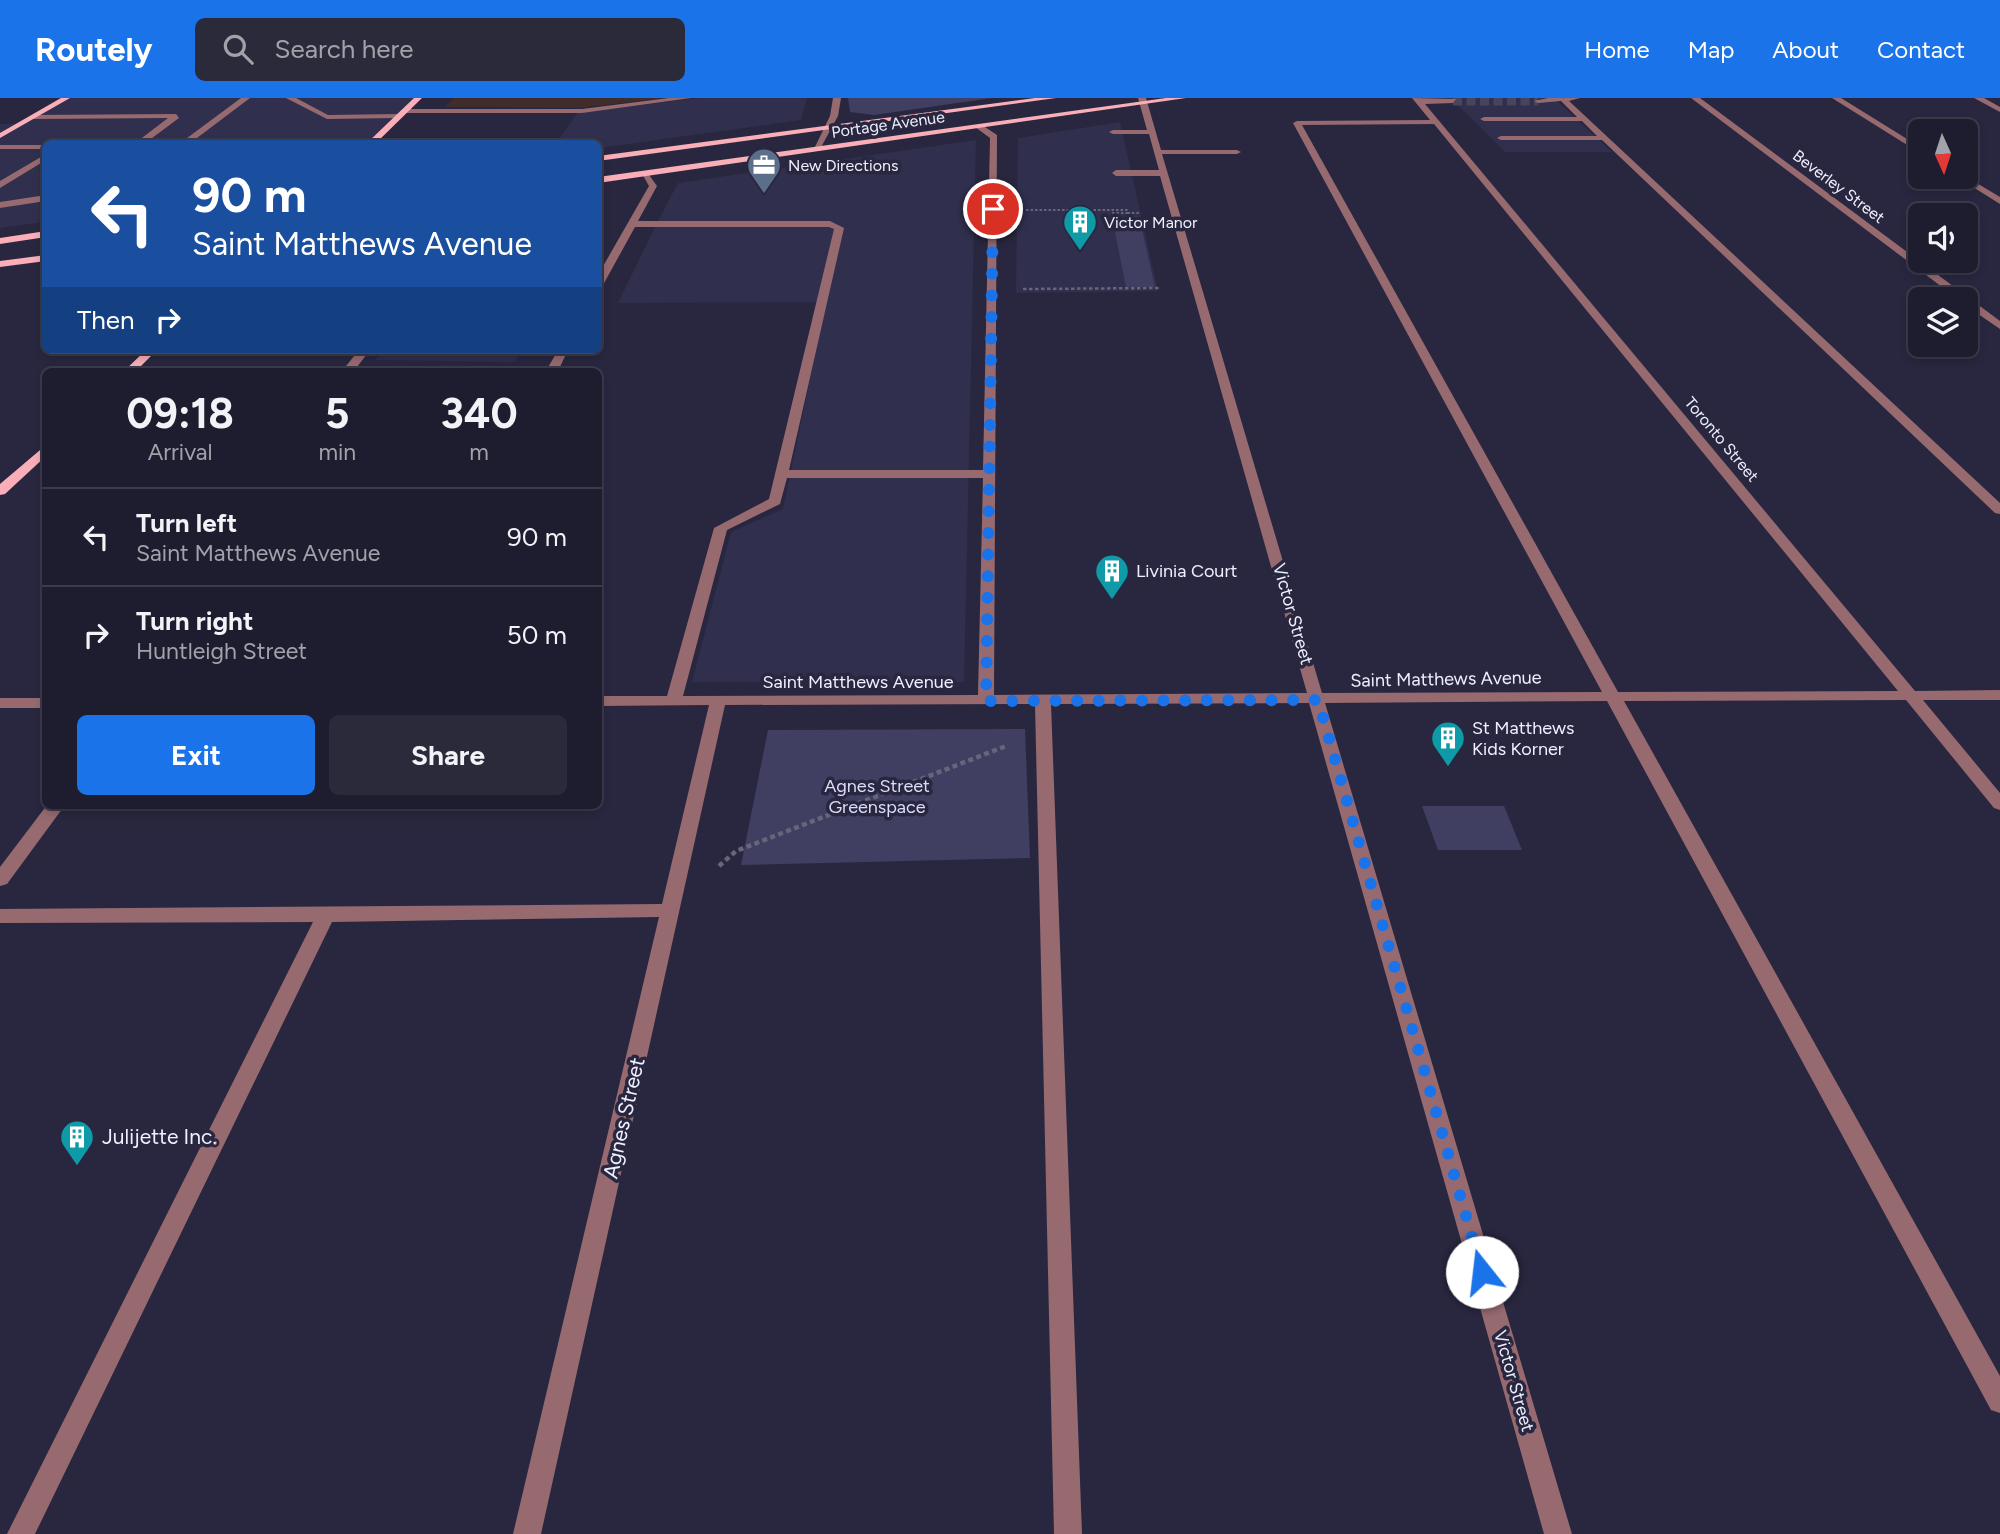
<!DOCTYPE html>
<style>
:root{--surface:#1e1d2f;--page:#2b2a3b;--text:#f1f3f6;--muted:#a1a2aa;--line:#3c3b4b;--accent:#1a73e8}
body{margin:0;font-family:Figtree,sans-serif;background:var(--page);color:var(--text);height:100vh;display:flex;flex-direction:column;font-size:26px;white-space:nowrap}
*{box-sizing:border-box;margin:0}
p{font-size:23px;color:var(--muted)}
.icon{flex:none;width:38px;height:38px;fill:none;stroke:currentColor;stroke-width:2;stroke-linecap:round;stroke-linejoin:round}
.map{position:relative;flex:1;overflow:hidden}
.panel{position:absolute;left:42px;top:270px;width:560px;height:441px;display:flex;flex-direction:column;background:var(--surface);border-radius:10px;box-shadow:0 4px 10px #0003,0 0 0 2px var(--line)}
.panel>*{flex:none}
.banner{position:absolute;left:42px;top:42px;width:560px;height:214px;border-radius:10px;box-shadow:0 4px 10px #0003,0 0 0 2px var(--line);background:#1a4fa0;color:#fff;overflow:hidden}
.needle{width:46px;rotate:177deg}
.tools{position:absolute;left:1908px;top:21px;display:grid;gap:14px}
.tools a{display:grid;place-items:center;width:70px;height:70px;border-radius:10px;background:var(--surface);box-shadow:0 4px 10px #0003,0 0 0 2px var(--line);font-size:35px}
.pin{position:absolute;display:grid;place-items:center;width:60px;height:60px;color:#fff;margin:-30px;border:4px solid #fff;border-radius:50%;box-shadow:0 2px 7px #0007}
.me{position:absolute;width:77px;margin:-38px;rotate:344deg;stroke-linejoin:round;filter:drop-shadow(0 0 5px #0008)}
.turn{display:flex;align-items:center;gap:24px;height:147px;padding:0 35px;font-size:32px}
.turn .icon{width:91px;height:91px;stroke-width:2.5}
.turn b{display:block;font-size:49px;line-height:60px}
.then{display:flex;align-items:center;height:66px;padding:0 35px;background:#0003;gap:14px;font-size:26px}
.eta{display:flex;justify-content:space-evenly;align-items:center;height:119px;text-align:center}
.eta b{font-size:42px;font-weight:700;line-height:49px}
.cta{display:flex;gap:14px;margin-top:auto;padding:14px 35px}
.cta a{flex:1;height:80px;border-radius:10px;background:var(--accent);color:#fff;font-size:28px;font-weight:700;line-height:80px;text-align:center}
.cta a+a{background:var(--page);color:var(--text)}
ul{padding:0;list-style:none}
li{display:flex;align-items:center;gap:21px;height:98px;padding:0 35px;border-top:2px solid var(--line)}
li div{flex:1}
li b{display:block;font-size:26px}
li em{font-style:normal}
header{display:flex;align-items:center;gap:42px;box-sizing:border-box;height:98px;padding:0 35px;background:var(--accent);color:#fff}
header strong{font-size:33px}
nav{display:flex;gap:38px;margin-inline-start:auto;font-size:24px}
.search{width:490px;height:63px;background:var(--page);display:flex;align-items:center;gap:18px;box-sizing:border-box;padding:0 24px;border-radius:10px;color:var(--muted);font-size:26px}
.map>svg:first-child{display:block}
.built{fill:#302f4d}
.education{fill:#402c2a}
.green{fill:#403f62}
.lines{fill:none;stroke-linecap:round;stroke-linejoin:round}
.minor-tunnel{stroke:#46455c;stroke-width:9;stroke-dasharray:9 4.5;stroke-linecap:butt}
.path-far2{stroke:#66667b;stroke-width:2;stroke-dasharray:2.5 2;stroke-linecap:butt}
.path-far1{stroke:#66667b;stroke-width:2.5;stroke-dasharray:3.5 2.5;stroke-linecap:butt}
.path{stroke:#66667b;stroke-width:4.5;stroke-dasharray:5 3.5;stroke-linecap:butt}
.minor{fill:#976a70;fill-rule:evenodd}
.major{fill:#f9aeb8;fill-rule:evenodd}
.route{stroke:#1a73e8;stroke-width:12;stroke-dasharray:0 21.6}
.labels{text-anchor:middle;stroke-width:7;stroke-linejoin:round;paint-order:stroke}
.far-street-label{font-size:16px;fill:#eeefff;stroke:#28273f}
.far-poi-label{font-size:16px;fill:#eeefff;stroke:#28273f;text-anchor:start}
.poi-label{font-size:18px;fill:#eeefff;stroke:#28273f;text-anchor:start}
.street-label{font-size:18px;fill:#eeefff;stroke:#28273f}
.park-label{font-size:18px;fill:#dbdcf9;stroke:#28273f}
.near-street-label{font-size:21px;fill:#eeefff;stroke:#28273f}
.near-poi-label{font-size:21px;fill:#eeefff;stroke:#28273f;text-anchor:start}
</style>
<header>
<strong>Routely</strong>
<div class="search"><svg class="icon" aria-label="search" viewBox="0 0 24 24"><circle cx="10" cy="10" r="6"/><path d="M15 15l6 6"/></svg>Search here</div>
<nav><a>Home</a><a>Map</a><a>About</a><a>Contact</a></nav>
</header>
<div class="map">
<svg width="2000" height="1436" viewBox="0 0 2000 1436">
<rect width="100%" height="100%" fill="#28273f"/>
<path class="built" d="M66,0H418L370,45L46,46L45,124L0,130V26H20Z
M698,0H807L801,22L599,50L598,46H556L577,15Z
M1451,0H1554L1612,54H1505Z
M1120,24L1158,193L1016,195L1018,40Z
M976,42L964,584H692L731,434L783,411L826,204L618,205L657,125L678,85Z
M383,252H522L515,264L375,262Z"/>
<path class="education" d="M454,0H664L579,10L445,9Z"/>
<path class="green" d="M848,0H992L874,17L850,14Z
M1139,118L1155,189H1126L1112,119Z
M1025,631L1030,760L741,767L768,632Z
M1422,708H1504L1522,752H1438Z"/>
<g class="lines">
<path class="minor-tunnel" d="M1453,3H1538"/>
<path class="path-far2" d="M1026,112H1127L1128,115H1141
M1112,115H1128"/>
<path class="path-far1" d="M1023,191L1161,190"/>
<path class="path" d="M719,768L736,753L1006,648"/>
<path class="minor" d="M241,0H250L189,46H179Z
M286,0H296L328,17L398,16L402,18L398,20L327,21Z
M669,0H691L582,15H404L400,13L404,11H582Z
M833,0H841L838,18L819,53H813L830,18Z
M1138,0H1146L1161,52H1237L1241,54L1237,56H1162L1322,595L1602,594L1293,25L1297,23L1430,22L1412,0L1456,1L1453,5L1425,6L1915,593L2000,592V602H1923L2000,695V712L1994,710L1906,602L1624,603L2000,1278V1315L1991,1312L1607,603L1325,605L1572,1436H1544L1309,605L1051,606L1082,1436H1054L1035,606L725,607L541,1436H513L659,819L332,824L35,1436H7L313,824L0,825V811L662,806L709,607L598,608V598H667L714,430L769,401L834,131L829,129H635L603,187L598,190V177L649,88L641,74H647L657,88L638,123H830L844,130L789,372H983L990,40L975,29L982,27L997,37L994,597L1307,595L1160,78H1116L1112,75L1116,72H1159L1149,36H1113L1109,34L1113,32H1147ZM1434,26L1898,593L1618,594L1302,27ZM787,380H983L978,597L683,598L727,432L780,406Z
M1548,0H1580L1569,3L2000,405V416L1995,415L1602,42H1501L1497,40L1501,38H1597L1582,23H1484L1480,21L1484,19H1577L1561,3L1538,5L1534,3Z
M1691,0H1700L2000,223V231L1965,207V201H1958Z
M1832,0H1841L1920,49V55Z
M1974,0H1984L2000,9V14Z
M176,16L179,20L144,46H134L168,20L33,21L29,19L33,17Z
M0,47H46V51H0Z
M46,56V62L0,90V83Z
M1965,78L2000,99V106L1957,79Z
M46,97V103L0,110V104Z
M359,252H370L354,273H342Z
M558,252H568L558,273H546Z
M0,600H46V610H0Z
M47,707H65L7,786L0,788V769Z"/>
<path class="major" d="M61,0H70L0,40V35Z
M414,0H422L375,46H366Z
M1035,0H1056L598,63V58Z
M1166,0H1186L598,85V79Z
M46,133V139L0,146V140Z
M46,157V163L0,169V163Z
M146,252H157L136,273H124Z
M46,347V358L5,396L0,397V386Z"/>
</g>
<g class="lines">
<path class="route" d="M993,111L986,603L1318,602L1482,1174"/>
</g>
<defs>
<g id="office-pin" transform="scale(1.75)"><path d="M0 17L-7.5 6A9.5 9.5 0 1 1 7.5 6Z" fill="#5c6f8a" stroke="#28273f"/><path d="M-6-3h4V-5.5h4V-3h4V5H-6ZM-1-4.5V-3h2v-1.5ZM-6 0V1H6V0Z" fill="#fff"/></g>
<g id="building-pin" transform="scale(1.75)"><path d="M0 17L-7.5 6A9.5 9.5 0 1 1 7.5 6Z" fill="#0f9aa8" stroke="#28273f"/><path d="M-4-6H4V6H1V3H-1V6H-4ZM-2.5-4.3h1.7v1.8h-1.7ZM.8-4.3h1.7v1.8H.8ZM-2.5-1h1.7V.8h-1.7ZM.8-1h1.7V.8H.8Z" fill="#fff"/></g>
</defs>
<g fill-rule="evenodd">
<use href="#office-pin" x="764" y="67"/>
<use href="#building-pin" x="1080" y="124"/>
<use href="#building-pin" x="1112" y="473"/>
<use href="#building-pin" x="1448" y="640"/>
<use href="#building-pin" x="77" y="1039"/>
</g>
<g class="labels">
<g class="far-street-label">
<text transform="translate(888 26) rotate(-8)" y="6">Portage Avenue</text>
<text transform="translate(1839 88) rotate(37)" y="6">Beverley Street</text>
<text transform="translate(1722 341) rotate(50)" y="6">Toronto Street</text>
</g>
<g class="far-poi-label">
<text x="788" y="73">New Directions</text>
<text x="1104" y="130">Victor Manor</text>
</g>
<g class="poi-label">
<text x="1136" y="479">Livinia Court</text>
<text x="1472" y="636">St Matthews<tspan x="1472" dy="21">Kids Korner</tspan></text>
</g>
<g class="street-label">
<text transform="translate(1293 516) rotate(74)" y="6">Victor Street</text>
<text transform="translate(1446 581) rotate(-1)" y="6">Saint Matthews Avenue</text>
<text x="858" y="590">Saint Matthews Avenue</text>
<text transform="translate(1514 1283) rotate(74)" y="6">Victor Street</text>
</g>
<g class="park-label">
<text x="877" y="694">Agnes Street<tspan x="877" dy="21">Greenspace</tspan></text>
</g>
<g class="near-street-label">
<text transform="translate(624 1020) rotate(-77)" y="7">Agnes Street</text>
</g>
<g class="near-poi-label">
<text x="102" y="1046">Julijette Inc.</text>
</g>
</g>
</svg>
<div class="tools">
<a><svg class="needle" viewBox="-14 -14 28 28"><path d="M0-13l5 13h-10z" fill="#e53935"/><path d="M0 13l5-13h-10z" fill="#a1a2aa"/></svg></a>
<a><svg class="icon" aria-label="sound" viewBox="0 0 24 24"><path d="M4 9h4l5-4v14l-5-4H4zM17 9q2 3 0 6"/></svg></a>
<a><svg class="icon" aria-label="layers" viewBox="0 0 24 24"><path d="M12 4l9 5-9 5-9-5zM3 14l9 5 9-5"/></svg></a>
</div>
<div class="pin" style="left:993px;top:111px;background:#d93025"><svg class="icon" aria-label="arrive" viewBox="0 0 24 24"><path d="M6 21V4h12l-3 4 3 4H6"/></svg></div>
<svg class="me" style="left:1482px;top:1174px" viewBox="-20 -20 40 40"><circle r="19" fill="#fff"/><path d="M0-13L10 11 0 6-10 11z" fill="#1a73e8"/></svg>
<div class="banner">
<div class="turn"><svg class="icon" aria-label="left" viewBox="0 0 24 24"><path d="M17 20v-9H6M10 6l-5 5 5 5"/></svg><div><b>90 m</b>Saint Matthews Avenue</div></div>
<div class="then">Then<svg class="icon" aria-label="right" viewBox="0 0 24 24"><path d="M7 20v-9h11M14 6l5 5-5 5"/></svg></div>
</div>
<section class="panel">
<div class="eta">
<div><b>09:18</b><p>Arrival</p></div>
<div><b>5</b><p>min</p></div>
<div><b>340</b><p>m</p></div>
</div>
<ul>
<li><svg class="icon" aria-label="left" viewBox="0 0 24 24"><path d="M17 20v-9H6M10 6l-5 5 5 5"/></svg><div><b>Turn left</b><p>Saint Matthews Avenue</p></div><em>90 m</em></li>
<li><svg class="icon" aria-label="right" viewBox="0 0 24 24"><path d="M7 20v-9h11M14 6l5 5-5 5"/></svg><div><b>Turn right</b><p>Huntleigh Street</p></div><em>50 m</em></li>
</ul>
<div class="cta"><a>Exit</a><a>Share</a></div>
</section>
</div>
